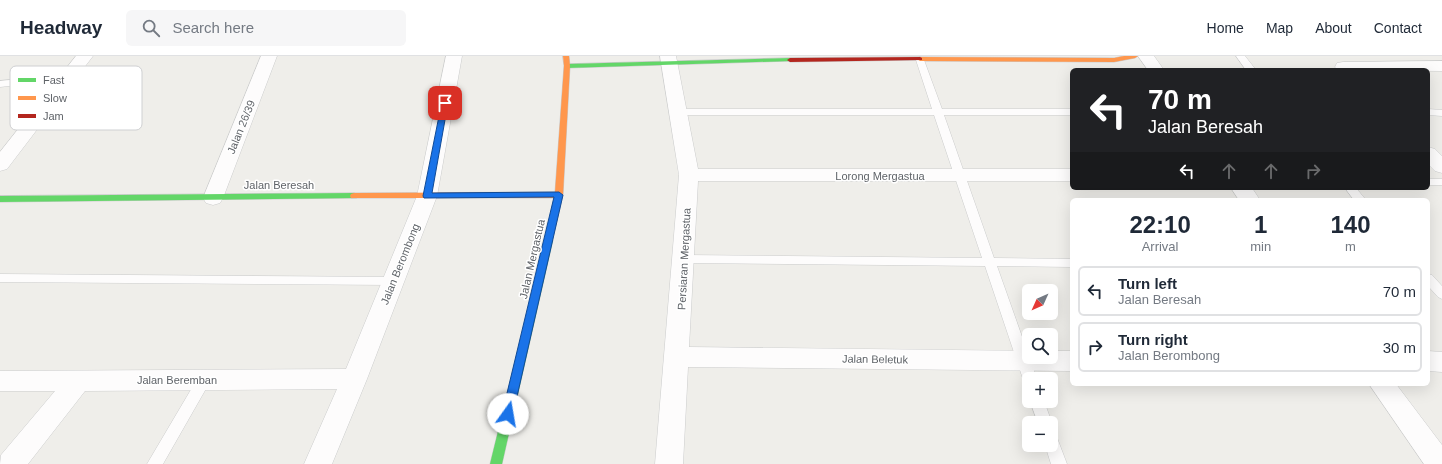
<!DOCTYPE html>
<meta charset="utf-8">
<style>
:root{--surface:#fff;--page:#f6f6f7;--text:#1f2937;--muted:#747a83;--line:#e0e1e3}
body{margin:0;font-family:Arial,sans-serif;background:var(--page);color:var(--text);height:100vh;display:flex;flex-direction:column;font-size:15px;white-space:nowrap}
*{box-sizing:border-box;margin:0}
p{font-size:13px;color:var(--muted)}
.icon{flex:none;width:22px;height:22px;fill:none;stroke:currentColor;stroke-width:2;stroke-linecap:round;stroke-linejoin:round}
.map{position:relative;flex:1;overflow:hidden}
.panel{position:absolute;left:1070px;top:142px;width:360px;height:188px;display:flex;flex-direction:column;background:var(--surface);border-radius:6px;box-shadow:0 4px 16px #0002}
.panel>*{flex:none}
.banner{position:absolute;left:1070px;top:12px;width:360px;height:122px;border-radius:6px;box-shadow:0 4px 16px #0002;background:#202124;color:#fff;overflow:hidden}
.needle{width:26px;rotate:225deg}
.buttons{position:absolute;left:1022px;top:228px;display:grid;gap:8px}
.buttons a{display:grid;place-items:center;width:36px;height:36px;border-radius:6px;background:var(--surface);box-shadow:0 4px 16px #0002;font-size:20px}
.pin{position:absolute;display:grid;place-items:center;width:34px;height:34px;color:#fff;margin:-17px;border-radius:8px;box-shadow:0 2px 6px #0006}
.me{position:absolute;width:44px;margin:-22px;rotate:13deg;stroke-linejoin:round;filter:drop-shadow(0 0 3px #0008)}
.turn{display:flex;align-items:center;gap:14px;height:84px;padding:0 12px;font-size:18px}
.turn .icon{width:52px;height:52px;stroke-width:2.5}
.turn b{display:block;font-size:28px;line-height:34px}
.lanes{display:flex;align-items:center;height:38px;padding:0 12px;background:#0003;justify-content:center;gap:20px;direction:ltr}
.lanes .off{opacity:.35}
.eta{display:flex;justify-content:space-evenly;align-items:center;height:68px;text-align:center}
.eta b{font-size:24px;font-weight:600;line-height:28px}
ul{padding:0;list-style:none}
li{display:flex;align-items:center;gap:12px;height:50px;margin:0 8px 6px;padding:0 4px;border:2px solid var(--line);border-radius:6px}
li div{flex:1}
li b{display:block;font-size:15px}
li em{font-style:normal}
header{display:flex;align-items:center;gap:24px;box-sizing:border-box;height:56px;padding:0 20px;background:var(--surface);border-bottom:1px solid var(--line)}
header strong{font-size:19px}
nav{display:flex;gap:22px;margin-inline-start:auto;font-size:14px}
.search{width:280px;height:36px;background:var(--page);display:flex;align-items:center;gap:10px;box-sizing:border-box;padding:0 14px;border-radius:6px;color:var(--muted);font-size:15px}
.map>svg:first-child{display:block}
.lines{fill:none;stroke-linecap:round;stroke-linejoin:round}
.lane-casing{stroke:#cbcccc;stroke-width:1}
.street-casing{stroke:#cbcccc;stroke-width:1}
.fast-casing{stroke:#cacacb;stroke-width:1}
.slow-casing{stroke:#cacacb;stroke-width:1}
.jam-casing{stroke:#cacacb;stroke-width:1}
.lane{fill:#fdfcfc;fill-rule:evenodd}
.street{fill:#fdfcfc;fill-rule:evenodd}
.fast{fill:#63d668;fill-rule:evenodd}
.slow{fill:#ff974d;fill-rule:evenodd}
.jam{fill:#b3261e;fill-rule:evenodd}
.route{fill:#1a73e8;stroke:#114b97}
.labels{text-anchor:middle;stroke-width:3;stroke-linejoin:round;paint-order:stroke}
.street-label{font-size:11px;fill:#5f6368;stroke:#fff}
.key{fill:#fff;stroke:#cfd0d2;stroke-width:1}
.key-label{font-size:11px;fill:#5f6368}
</style>
<header>
<strong>Headway</strong>
<div class="search"><svg class="icon" aria-label="search" viewBox="0 0 24 24"><circle cx="10" cy="10" r="6"/><path d="M15 15l6 6"/></svg>Search here</div>
<nav><a>Home</a><a>Map</a><a>About</a><a>Contact</a></nav>
</header>
<div class="map">
<svg width="1442" height="408" viewBox="0 0 1442 408">
<rect width="100%" height="100%" fill="#efeeea"/>
<g class="lines">
<g class="lane-casing">
<path id="lane" d="M1236,0H1245L1256,14H1246Z
M920,1L924,4L942,53H1072V59H944L994,202L1072,203V211L997,210L1037,323H1029V328L1025,327L1023,323L985,210L684,207L680,206L678,203L680,200L684,199L982,202L934,59H677L672,56L677,53H932L916,4Z
M70,18L73,19L75,21L73,23L0,31V25Z
M1428,53L1442,54V60L1428,59Z
M1428,123H1442V129H1428Z
M1345,132H1356L1366,144H1354Z
M0,218L394,221L398,222L400,225L398,228L394,229L0,226Z
M1428,218L1432,219L1442,230V243L1438,241L1428,230Z
M204,318L209,320L211,324L163,408H147L199,320Z
M1030,345H1044L1052,367L1051,370V367H1038Z
M1051,378L1056,379L1067,408H1051L1045,389H1051Z"/>
</g>
<g class="street-casing">
<path id="street" d="M76,0H93L7,113L0,115V96Z
M261,0H277L223,142L220,147L213,149L206,147L203,142Z
M446,0H462L437,140L367,323L332,408H304L337,333L85,335L28,408H0L1,399L55,335H0V315L346,313L417,140Z
M660,0H676L698,113H1072V125H698L689,291L1029,295V301H1051V295H1072V315L688,311L683,408H655L679,119Z
M1138,0H1154L1164,14H1148Z
M1442,5V15L1337,14L1335,11L1337,7L1343,6Z
M1428,91L1435,93L1442,100V117L1435,115L1428,108Z
M1231,132H1252L1260,144H1239Z
M1428,295L1442,296V316L1428,315Z
M1369,328H1396L1442,389V408H1424Z"/>
</g>
<g class="fast-casing">
<path id="fast" d="M790,2L792,3V5L567,12L564,10L567,8Z
M354,137L357,138L358,140L357,142L0,146V140Z
M549,181L553,184L502,408H490L545,184Z"/>
</g>
<g class="slow-casing">
<path id="slow" d="M563,0H569L570,10L563,139L552,186H546L545,184L554,142H351L350,140L351,138L354,137L555,136L564,10Z
M1124,0H1138L1135,2L1114,6L920,5L917,3L920,1L1114,2Z"/>
</g>
<g class="jam-casing">
<path id="jam" d="M920,1L922,2V4L790,6L787,4L790,2Z"/>
</g>
<use href="#lane" class="lane"/>
<use href="#street" class="street"/>
<use href="#fast" class="fast"/>
<use href="#slow" class="slow"/>
<use href="#jam" class="jam"/>
</g>
<path class="route" d="M442,45H447L448,47L432,137L559,136L563,139L513,358L512,361L508,363L504,361L502,358L554,141L424,142L423,140Z"/>
<g class="labels">
<g class="street-label">
<text transform="translate(241 71) rotate(-68)" y="4">Jalan 26/39</text>
<text x="880" y="124">Lorong Mergastua</text>
<text x="279" y="133">Jalan Beresah</text>
<text transform="translate(532 203) rotate(-77)" y="4">Jalan Mergastua</text>
<text transform="translate(684 203) rotate(-87)" y="4">Persiaran Mergastua</text>
<text transform="translate(400 208) rotate(-68)" y="4">Jalan Berombong</text>
<text transform="translate(875 303) rotate(1)" y="4">Jalan Beletuk</text>
<text x="177" y="328">Jalan Beremban</text>
</g>
</g>
<rect x="10" y="10" width="132" height="64" rx="6" class="key"/>
<rect x="18" y="22" width="18" height="4" fill="#63d668"/>
<rect x="18" y="40" width="18" height="4" fill="#ff974d"/>
<rect x="18" y="58" width="18" height="4" fill="#b3261e"/>
<g class="key-label">
<text x="43" y="28">Fast</text>
<text x="43" y="46">Slow</text>
<text x="43" y="64">Jam</text>
</g>
</svg>
<div class="buttons">
<a><svg class="needle" viewBox="-14 -14 28 28"><path d="M0-13l5 13h-10z" fill="#e53935"/><path d="M0 13l5-13h-10z" fill="#747a83"/></svg></a>
<a><svg class="icon" aria-label="search" viewBox="0 0 24 24"><circle cx="10" cy="10" r="6"/><path d="M15 15l6 6"/></svg></a>
<a>+</a>
<a>−</a>
</div>
<div class="pin" style="left:445px;top:47px;background:#d93025"><svg class="icon" aria-label="arrive" viewBox="0 0 24 24"><path d="M6 21V4h12l-3 4 3 4H6"/></svg></div>
<svg class="me" style="left:508px;top:358px" viewBox="-20 -20 40 40"><circle r="19" fill="#fff"/><path d="M0-13L10 11 0 6-10 11z" fill="#1a73e8"/></svg>
<div class="banner">
<div class="turn"><svg class="icon" aria-label="left" viewBox="0 0 24 24"><path d="M17 20v-9H6M10 6l-5 5 5 5"/></svg><div><b>70 m</b>Jalan Beresah</div></div>
<div class="lanes"><svg class="icon" aria-label="left" viewBox="0 0 24 24"><path d="M17 20v-9H6M10 6l-5 5 5 5"/></svg><svg class="icon off" aria-label="ahead" viewBox="0 0 24 24"><path d="M12 20V5M6 11l6-6 6 6"/></svg><svg class="icon off" aria-label="ahead" viewBox="0 0 24 24"><path d="M12 20V5M6 11l6-6 6 6"/></svg><svg class="icon off" aria-label="right" viewBox="0 0 24 24"><path d="M7 20v-9h11M14 6l5 5-5 5"/></svg></div>
</div>
<section class="panel">
<div class="eta">
<div><b>22:10</b><p>Arrival</p></div>
<div><b>1</b><p>min</p></div>
<div><b>140</b><p>m</p></div>
</div>
<ul>
<li><svg class="icon" aria-label="left" viewBox="0 0 24 24"><path d="M17 20v-9H6M10 6l-5 5 5 5"/></svg><div><b>Turn left</b><p>Jalan Beresah</p></div><em>70 m</em></li>
<li><svg class="icon" aria-label="right" viewBox="0 0 24 24"><path d="M7 20v-9h11M14 6l5 5-5 5"/></svg><div><b>Turn right</b><p>Jalan Berombong</p></div><em>30 m</em></li>
</ul>
</section>
</div>
